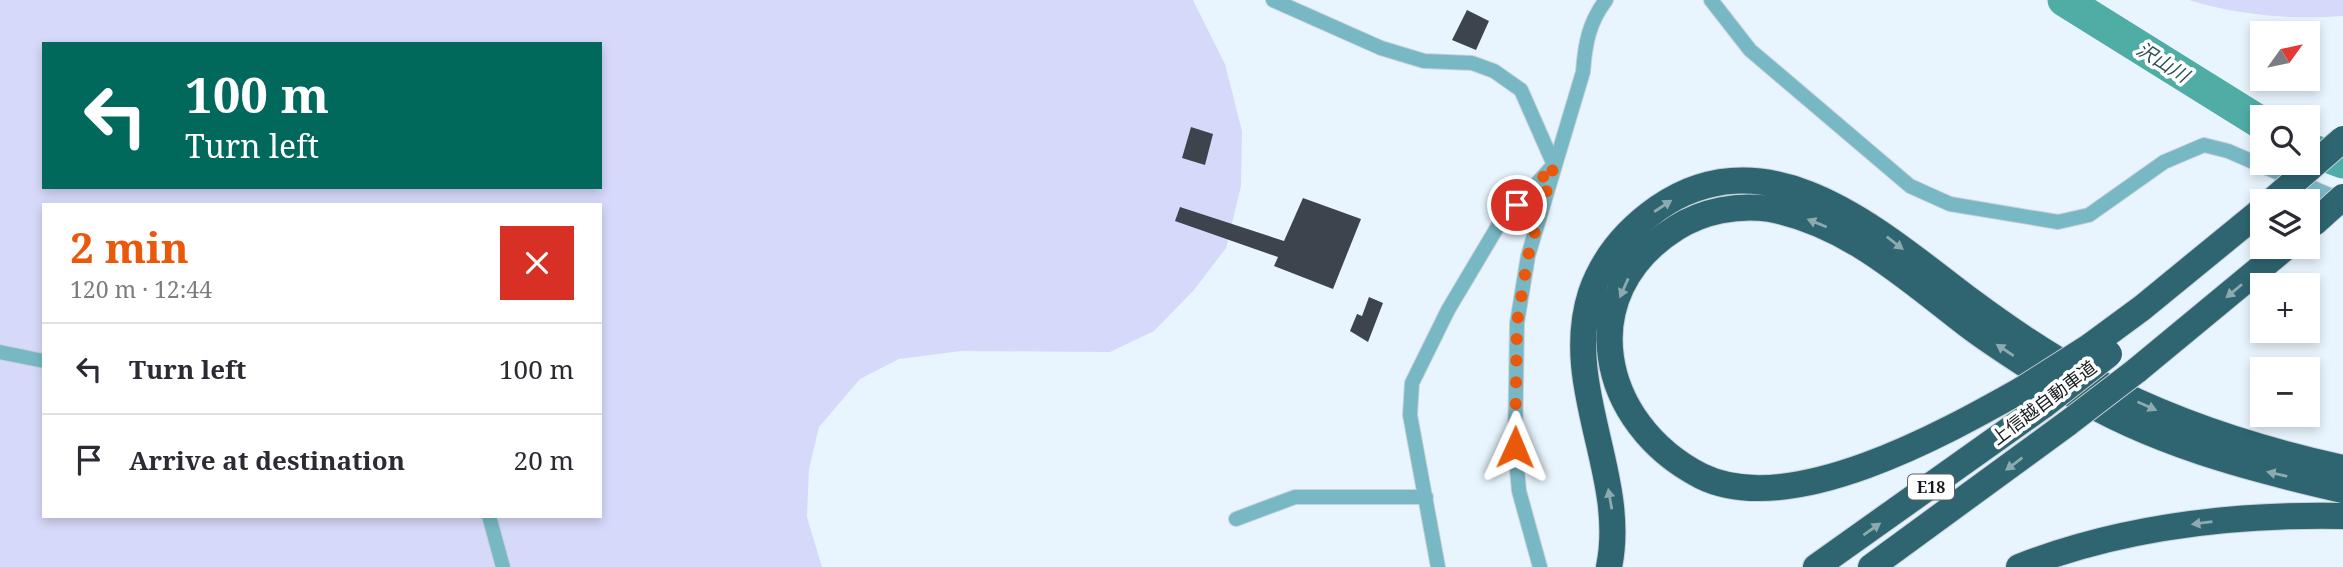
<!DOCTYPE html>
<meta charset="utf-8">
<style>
:root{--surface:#fff;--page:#f7f7f7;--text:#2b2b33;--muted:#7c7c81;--line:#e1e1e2;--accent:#ea580c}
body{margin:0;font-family:"Noto Serif","Noto Sans JP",serif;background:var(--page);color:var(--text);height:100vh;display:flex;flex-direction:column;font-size:26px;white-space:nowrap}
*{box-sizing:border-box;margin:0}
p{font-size:23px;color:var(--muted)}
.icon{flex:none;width:38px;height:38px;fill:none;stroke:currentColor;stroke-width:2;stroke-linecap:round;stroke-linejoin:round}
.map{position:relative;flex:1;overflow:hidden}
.side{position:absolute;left:42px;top:203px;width:560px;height:315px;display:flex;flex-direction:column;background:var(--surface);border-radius:0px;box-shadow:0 4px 10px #0003}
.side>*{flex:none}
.top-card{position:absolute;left:42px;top:42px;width:560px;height:147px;border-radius:0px;box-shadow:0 4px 10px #0003;background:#00695c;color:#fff;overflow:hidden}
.needle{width:46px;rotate:57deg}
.fabs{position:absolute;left:2250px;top:21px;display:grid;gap:14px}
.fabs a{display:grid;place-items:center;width:70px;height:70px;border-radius:0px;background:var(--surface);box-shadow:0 4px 10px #0003;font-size:35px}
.pin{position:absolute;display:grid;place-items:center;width:60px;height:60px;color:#fff;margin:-30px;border:4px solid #fff;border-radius:50%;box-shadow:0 2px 7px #0007}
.me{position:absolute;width:77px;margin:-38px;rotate:1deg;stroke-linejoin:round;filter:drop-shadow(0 0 5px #0008)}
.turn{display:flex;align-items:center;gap:24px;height:147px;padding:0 28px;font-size:32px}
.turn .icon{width:91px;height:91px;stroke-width:2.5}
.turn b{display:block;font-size:49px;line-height:60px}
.round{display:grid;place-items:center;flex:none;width:74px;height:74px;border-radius:0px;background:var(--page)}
.head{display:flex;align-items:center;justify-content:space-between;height:119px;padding:0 28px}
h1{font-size:42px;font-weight:700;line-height:52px;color:var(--accent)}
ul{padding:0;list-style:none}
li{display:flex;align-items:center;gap:21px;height:91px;padding:0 28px;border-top:2px solid var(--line)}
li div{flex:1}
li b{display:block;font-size:26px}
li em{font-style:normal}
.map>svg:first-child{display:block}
.green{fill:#d6d9fa;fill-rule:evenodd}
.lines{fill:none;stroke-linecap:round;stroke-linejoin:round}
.river{stroke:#4fada6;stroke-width:33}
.building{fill:#3e444d}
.minor-casing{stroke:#c7d2da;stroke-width:16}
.motorway-casing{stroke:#c7d2da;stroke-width:28}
.minor{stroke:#78b8c5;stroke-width:14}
.motorway{stroke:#2e6570;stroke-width:26}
.motorway-bridge-casing{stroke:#c7d2da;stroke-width:28;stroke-linecap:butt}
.motorway-bridge{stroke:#2e6570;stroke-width:26}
.oneway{fill:#8caab0}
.route{stroke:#ea580c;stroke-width:12;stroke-dasharray:0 21.6}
.labels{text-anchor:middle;stroke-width:7;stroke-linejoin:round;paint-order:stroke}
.shield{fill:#fff;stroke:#5c5f61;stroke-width:2}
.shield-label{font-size:16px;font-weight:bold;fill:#161a1d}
.street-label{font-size:18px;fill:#161a1d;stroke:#fff}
.water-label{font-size:19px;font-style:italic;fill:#27524e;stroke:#fff}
</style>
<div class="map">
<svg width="2343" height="567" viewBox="0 0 2343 567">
<rect width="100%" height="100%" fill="#e9f5fe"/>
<path class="green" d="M0,0H1193L1225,64L1242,131L1241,186L1226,248L1194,290L1154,331L1110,352L961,351L899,359L860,379L819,427L809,469L807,517L822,567H0ZM44,44H600V187H44ZM44,205H600V516H44Z
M2189,0H2343V16C2292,20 2237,15 2189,0Z"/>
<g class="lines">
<path class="river" d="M2064,0L2263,124
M2308,149L2343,162"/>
</g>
<path class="building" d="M1467,10L1489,21L1476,50L1452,40Z
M1191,127L1213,134L1205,165L1182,158Z
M1303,198L1361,219L1333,289L1274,266L1278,257L1175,221L1180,207L1284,241Z
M1369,297L1383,303L1368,342L1350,331L1357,314L1362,316Z"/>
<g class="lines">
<g class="minor-casing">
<path id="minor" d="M1273,0L1381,48L1424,61L1472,63L1494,71L1521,90L1554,165
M1711,0L1750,50L1910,186L1950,204L2058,222L2089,215L2164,162L2204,145L2228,151L2343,201
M0,352L44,361
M489,516L503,567
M1236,519L1295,497H1426
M1438,567L1410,415L1412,383L1448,310L1498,226L1550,169
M1540,567L1519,491L1515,447L1517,323L1528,256L1583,72C1585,44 1589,22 1606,0"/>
</g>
<g class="motorway-casing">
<path id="motorway" d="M2089,347L2142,308L2263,209
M2136,371L2286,247
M2023,389C1945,433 1790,520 1701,476C1599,424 1571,294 1676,228C1703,211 1738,204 1770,209C1850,224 1911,282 1973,329C2003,351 2035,371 2067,391C2152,443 2247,468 2343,490
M1609,567C1628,475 1561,386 1591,293C1603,258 1628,229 1658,208C1771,130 1884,236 1971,301C2010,330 2050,357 2093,380C2172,422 2256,449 2343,468
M1816,567L2044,405
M1871,567L2068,423
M2019,567C2121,527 2234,514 2343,516"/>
</g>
<use href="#minor" class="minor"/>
<use href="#motorway" class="motorway"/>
<g class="motorway-bridge-casing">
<path id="motorway-bridge" d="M2273,200L2343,139
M2314,223L2343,197
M2023,389L2089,347
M2044,405L2109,354
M2068,423L2136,371"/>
</g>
<use href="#motorway-bridge" class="motorway-bridge"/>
</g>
<defs><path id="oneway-solid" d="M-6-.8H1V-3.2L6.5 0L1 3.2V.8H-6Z" transform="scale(1.75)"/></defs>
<g class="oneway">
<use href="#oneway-solid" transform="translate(1663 206) rotate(-33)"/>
<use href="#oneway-solid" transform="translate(1817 223) rotate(-158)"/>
<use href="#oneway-solid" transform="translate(1895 243) rotate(38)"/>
<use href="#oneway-solid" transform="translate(1624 288) rotate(114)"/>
<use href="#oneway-solid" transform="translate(2234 291) rotate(140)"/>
<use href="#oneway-solid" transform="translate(2005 350) rotate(-146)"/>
<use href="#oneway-solid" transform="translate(2147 406) rotate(24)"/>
<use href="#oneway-solid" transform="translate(2014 464) rotate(143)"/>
<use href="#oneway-solid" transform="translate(2277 474) rotate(-167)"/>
<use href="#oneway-solid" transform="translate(1610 499) rotate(-100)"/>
<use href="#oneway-solid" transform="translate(2202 523) rotate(173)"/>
<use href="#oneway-solid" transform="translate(1872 529) rotate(-35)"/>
</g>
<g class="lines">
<path class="route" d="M1515,447L1517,323L1528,256L1554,165L1517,205"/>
</g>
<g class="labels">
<rect class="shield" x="1908" y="474.5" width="46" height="25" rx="5"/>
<g class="shield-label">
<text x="1931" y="493">E18</text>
</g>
<g class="street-label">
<text transform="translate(2044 403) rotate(-37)" y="6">上信越自動車道</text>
</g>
<g class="water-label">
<text transform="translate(2163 62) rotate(32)" y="7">沢山川</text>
</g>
</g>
</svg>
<div class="fabs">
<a><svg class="needle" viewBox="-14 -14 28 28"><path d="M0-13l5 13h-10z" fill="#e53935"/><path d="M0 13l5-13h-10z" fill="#7c7c81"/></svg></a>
<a><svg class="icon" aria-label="search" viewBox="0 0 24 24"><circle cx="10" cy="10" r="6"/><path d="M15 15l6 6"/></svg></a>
<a><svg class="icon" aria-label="layers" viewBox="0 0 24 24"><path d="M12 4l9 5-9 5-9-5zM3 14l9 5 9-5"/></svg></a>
<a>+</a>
<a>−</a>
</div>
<div class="pin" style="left:1517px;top:205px;background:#d93025"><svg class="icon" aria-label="arrive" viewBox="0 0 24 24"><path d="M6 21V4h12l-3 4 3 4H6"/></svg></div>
<svg class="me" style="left:1515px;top:447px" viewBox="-20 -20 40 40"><path d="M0-17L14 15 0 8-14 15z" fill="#ea580c" stroke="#fff" stroke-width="4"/></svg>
<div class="top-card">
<div class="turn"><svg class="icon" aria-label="left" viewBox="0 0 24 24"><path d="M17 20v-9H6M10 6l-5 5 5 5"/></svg><div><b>100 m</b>Turn left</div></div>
</div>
<section class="side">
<div class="head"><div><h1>2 min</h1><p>120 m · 12:44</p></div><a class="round" style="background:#d93025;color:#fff"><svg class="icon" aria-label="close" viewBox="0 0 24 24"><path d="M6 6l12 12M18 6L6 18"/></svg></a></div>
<ul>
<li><svg class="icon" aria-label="left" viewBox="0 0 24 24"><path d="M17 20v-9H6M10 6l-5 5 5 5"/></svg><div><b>Turn left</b></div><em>100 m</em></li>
<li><svg class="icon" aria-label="arrive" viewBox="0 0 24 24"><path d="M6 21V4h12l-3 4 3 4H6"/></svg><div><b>Arrive at destination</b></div><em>20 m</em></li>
</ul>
</section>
</div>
